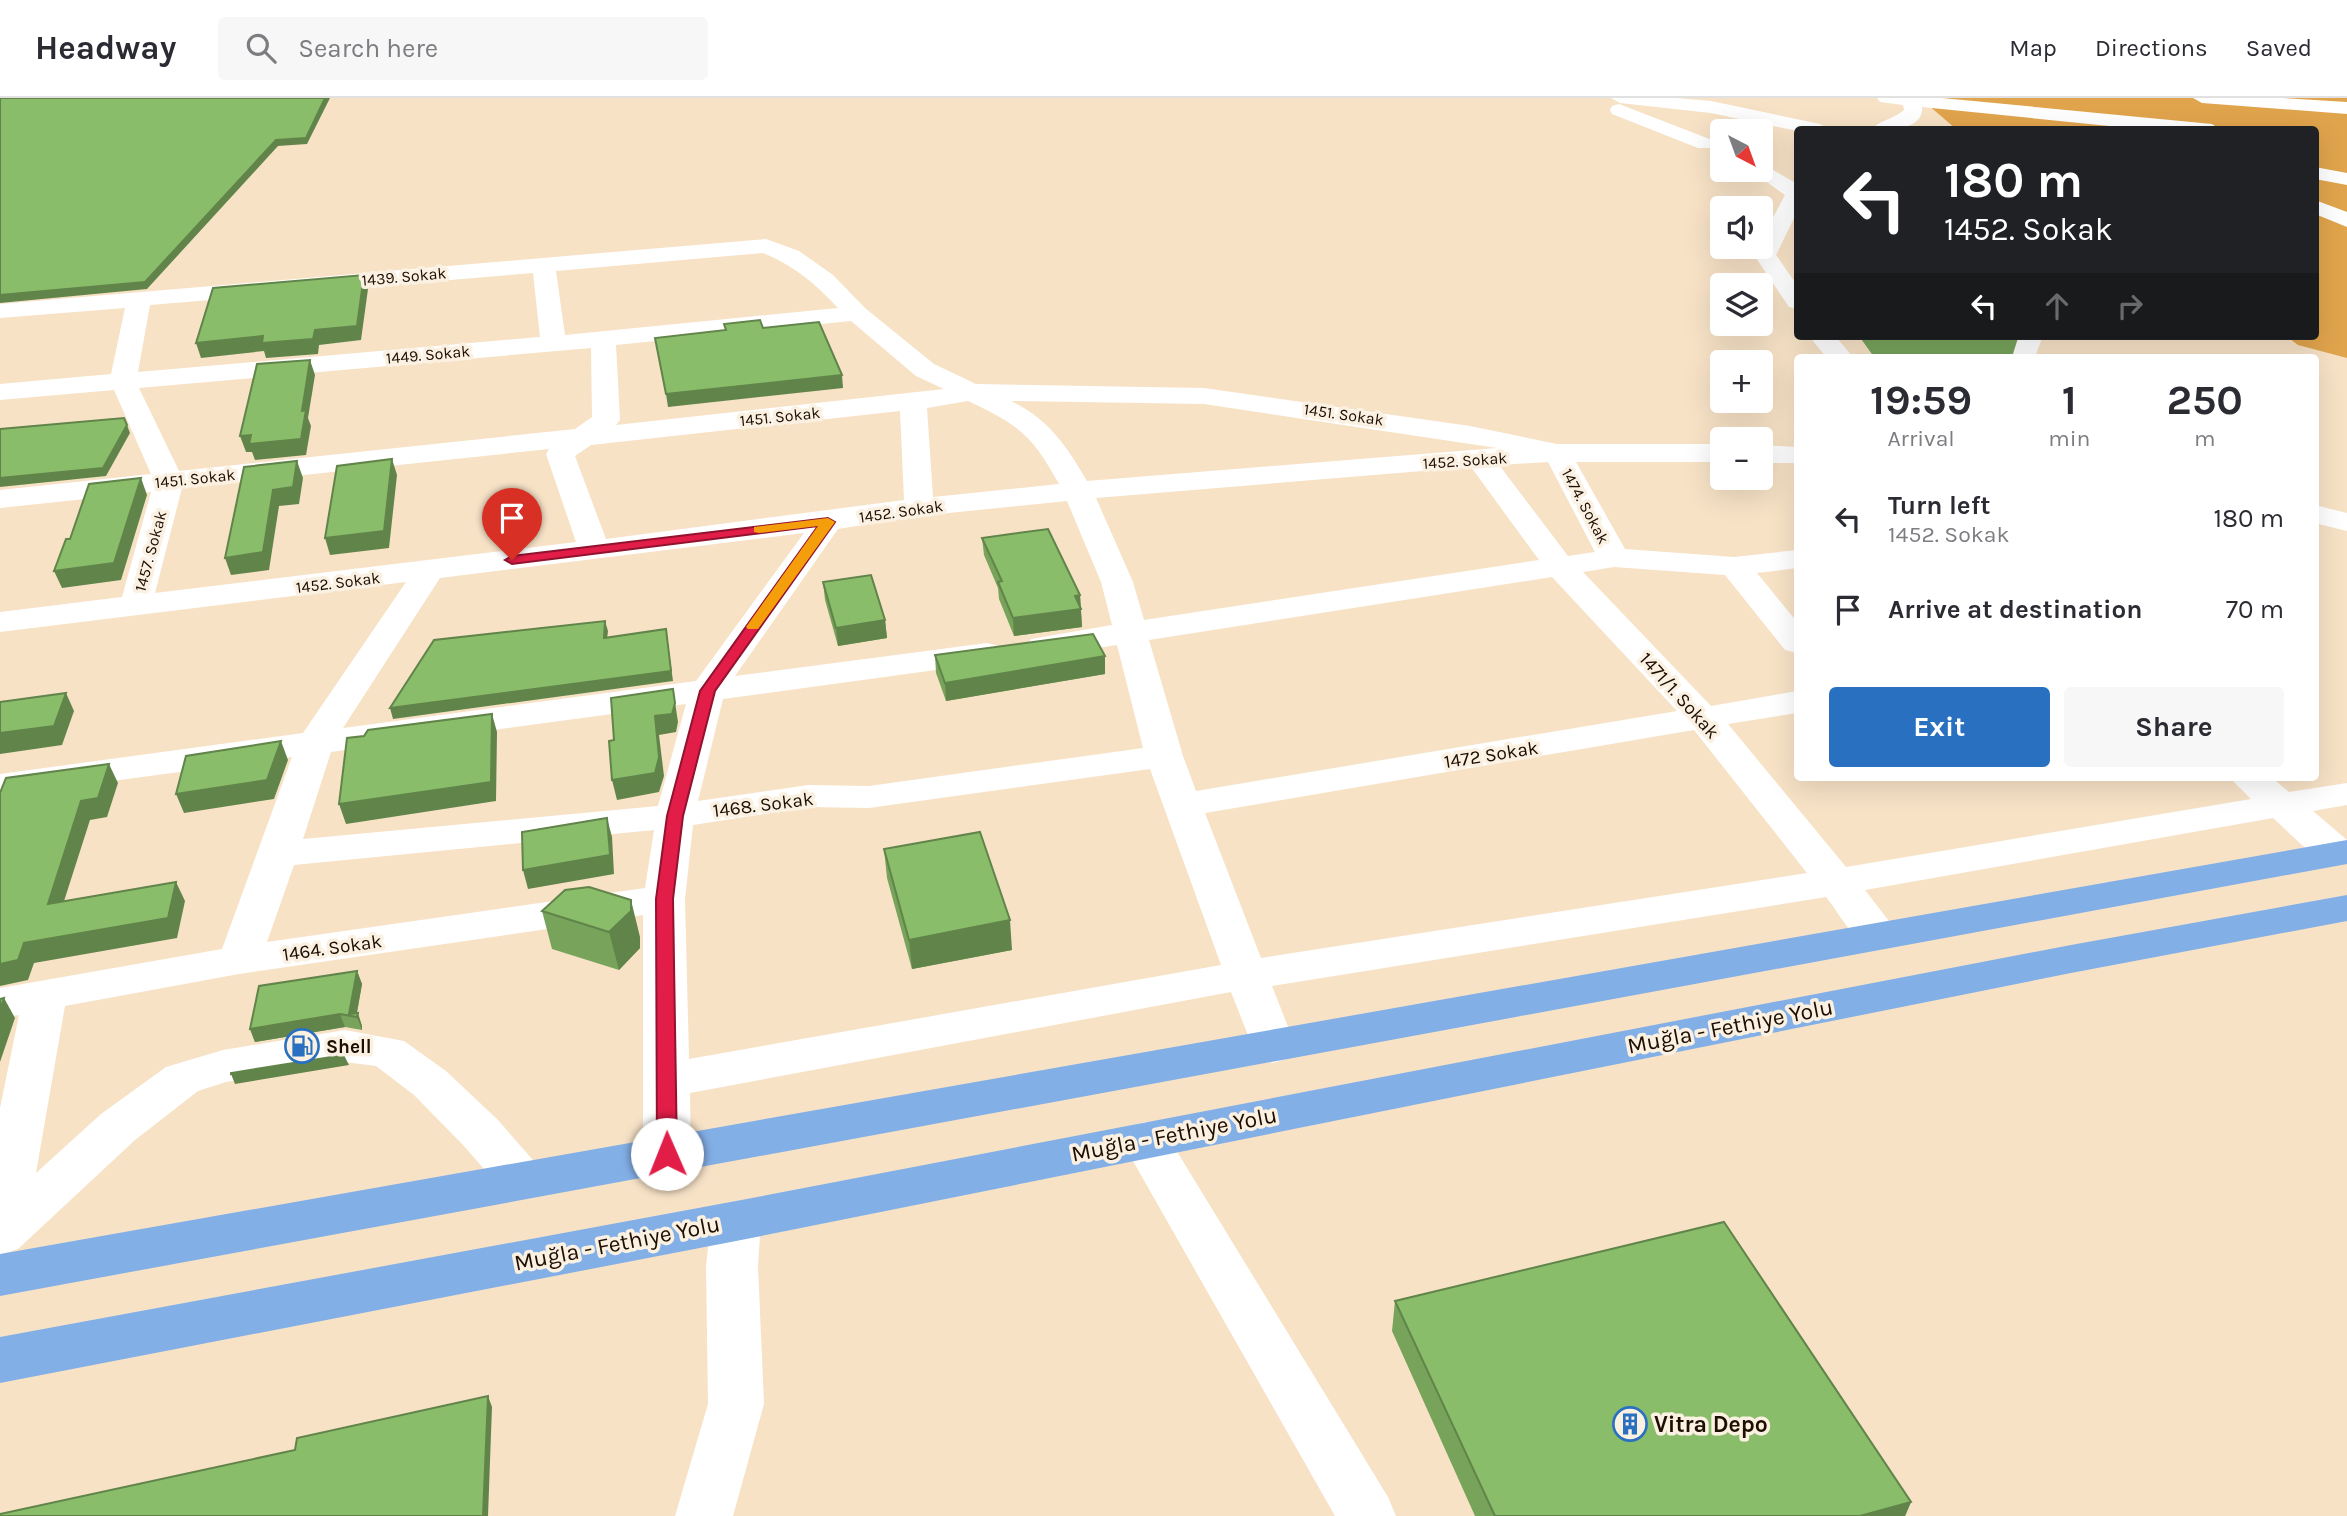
<!DOCTYPE html>
<meta charset="utf-8">
<style>
:root{--surface:#fff;--page:#f7f7f7;--text:#2b2b33;--muted:#7c7c81;--line:#e1e1e2;--accent:#2a70c1}
body{margin:0;font-family:Karla,sans-serif;background:var(--page);color:var(--text);height:100vh;display:flex;flex-direction:column;font-size:26px;white-space:nowrap}
*{box-sizing:border-box;margin:0}
p{font-size:23px;color:var(--muted)}
.icon{flex:none;width:38px;height:38px;fill:none;stroke:currentColor;stroke-width:2;stroke-linecap:round;stroke-linejoin:round}
.map{position:relative;flex:1;overflow:hidden}
.sheet{position:absolute;left:1794px;top:256px;width:525px;height:427px;display:flex;flex-direction:column;background:var(--surface);border-radius:7px;box-shadow:0 7px 28px #0002}
.sheet>*{flex:none}
.guide{position:absolute;left:1794px;top:28px;width:525px;height:214px;border-radius:7px;box-shadow:0 7px 28px #0002;background:#202124;color:#fff;overflow:hidden}
.needle{width:46px;rotate:139deg}
.controls{position:absolute;left:1710px;top:21px;display:grid;gap:14px}
.controls a{display:grid;place-items:center;width:63px;height:63px;border-radius:7px;background:var(--surface);box-shadow:0 7px 28px #0002;font-size:35px}
.pin{position:absolute;display:grid;place-items:center;width:60px;height:60px;color:#fff;margin:-72px -30px;border-radius:50% 50% 50% 0;rotate:-45deg;box-shadow:0 0 7px #0007}
.pin .icon{rotate:45deg}
.me{position:absolute;width:77px;margin:-38px;rotate:359deg;stroke-linejoin:round;filter:drop-shadow(0 0 5px #0008)}
.turn{display:flex;align-items:center;gap:24px;height:147px;padding:0 35px;font-size:32px}
.turn .icon{width:91px;height:91px;stroke-width:2.5}
.turn b{display:block;font-size:49px;line-height:60px}
.lanes{display:flex;align-items:center;height:66px;padding:0 35px;background:#0003;justify-content:center;gap:35px;direction:ltr}
.lanes .off{opacity:.35}
.eta{display:flex;justify-content:space-evenly;align-items:center;height:119px;text-align:center}
.eta b{font-size:42px;font-weight:700;line-height:49px}
.primary-button{display:flex;gap:14px;margin-top:auto;padding:14px 35px}
.primary-button a{flex:1;height:80px;border-radius:7px;background:var(--accent);color:#fff;font-size:28px;font-weight:700;line-height:80px;text-align:center}
.primary-button a+a{background:var(--page);color:var(--text)}
ul{padding:0;list-style:none}
li{display:flex;align-items:center;gap:21px;height:91px;padding:0 35px}
li div{flex:1}
li b{display:block;font-size:26px}
li em{font-style:normal}
header{display:flex;align-items:center;gap:42px;box-sizing:border-box;height:98px;padding:0 35px;background:var(--surface);border-bottom:2px solid var(--line)}
header strong{font-size:33px}
nav{display:flex;gap:38px;margin-inline-start:auto;font-size:24px}
.search{width:490px;height:63px;background:var(--page);display:flex;align-items:center;gap:18px;box-sizing:border-box;padding:0 24px;border-radius:7px;color:var(--muted);font-size:26px}
.map>svg:first-child{display:block}
.forest{fill:#e0a44c}
.lines{fill:none;stroke-linecap:round;stroke-linejoin:round}
.minor{fill:#fff;fill-rule:evenodd}
.highway{fill:#83afe7;fill-rule:evenodd}
.wall{fill:#77a35b}
.shaded-wall{fill:#61844a}
.building{fill:#8abd6a;stroke:#61844a;stroke-width:2}
.route{fill:#e11d48;stroke:#92132f;stroke-width:2}
.slow{fill:#f59e0b}
.labels{text-anchor:middle;stroke-width:7;stroke-linejoin:round;paint-order:stroke}
.far-street-label{font-size:16px;fill:#1d0e00;stroke:#fbf1e3}
.street-label{font-size:19px;fill:#1d0e00;stroke:#fbf1e3}
.poi-label{font-size:19px;font-weight:bold;fill:#1d0e00;stroke:#fbf1e3;text-anchor:start}
.near-street-label{font-size:23px;fill:#1d0e00;stroke:#fbf1e3}
.near-poi-label{font-size:23px;font-weight:bold;fill:#1d0e00;stroke:#fbf1e3;text-anchor:start}
</style>
<header>
<strong>Headway</strong>
<div class="search"><svg class="icon" aria-label="search" viewBox="0 0 24 24"><circle cx="10" cy="10" r="6"/><path d="M15 15l6 6"/></svg>Search here</div>
<nav><a>Map</a><a>Directions</a><a>Saved</a></nav>
</header>
<div class="map">
<svg width="2347" height="1418" viewBox="0 0 2347 1418">
<rect width="100%" height="100%" fill="#f7e2c6"/>
<path class="forest" d="M1920,0H2347V260L2298,247L2286,238H2315V32L1956,31Z"/>
<g class="lines">
<path class="minor" d="M1611,0H1676L1711,3L1820,26L1829,32L1797,33L1711,15L1620,5Z
M1877,0H1942L2212,26L2221,32H2149L1922,9C1924,33 1887,32 1871,32C1879,22 1894,21 1904,12L1903,7L1880,4Z
M2193,0H2282L2347,4V16L2202,5Z
M1619,6L1712,42L1715,46L1712,50H1698L1612,16L1610,12L1612,8Z
M1760,64L1797,86V114L1776,157L1797,187V211L1789,209L1754,157L1760,149V144L1785,97L1753,74L1751,72H1760Z
M2315,69L2347,75V87L2315,81Z
M2315,102L2347,114V129L2315,116Z
M766,141L799,153L833,177L865,210L934,266L976,286L1204,290L1470,328L1557,346H1722V364H1576L1625,451L1734,459L1797,452V470L1757,475L1797,524V555L1785,552L1725,477L1614,469L1583,474L1711,608L1797,593V615L1728,626L1846,769L2251,701L2229,679H2271L2289,694L2347,685V707L2313,713L2347,742V765C2320,772 2293,737 2273,720L1865,792L1899,836L1893,846C1857,856 1846,824 1826,799L1272,888L1296,949L1289,960L1273,965L1257,960L1231,894L690,995L691,1056L684,1069L667,1074L650,1069L643,1056V817L239,876L65,908L36,1075L101,1016L166,969L223,952L345,932L404,943L446,973L498,1022L538,1068L546,1081L538,1094L521,1100L504,1094L464,1048L414,997L376,968L345,964L226,984L198,993L135,1042L18,1151L0,1157V1010L19,917L0,920V890L222,851L292,659L0,698V676L303,635L406,484L0,534V514L122,499L151,394L0,410V392L151,376L114,292L0,302V286L111,276L125,210L0,220V206ZM763,155C793,167 816,186 838,210L565,237L556,173ZM533,175L540,239L138,274L150,207ZM851,223L916,278L944,291L616,327L620,322L616,247ZM591,250L592,319L575,331L179,373L139,290ZM968,303C1019,327 1032,337 1059,386L933,399L927,310ZM1011,303L1204,306L1497,350L1087,383C1068,350 1048,320 1011,303ZM900,313L904,402L606,441L575,358L591,347ZM549,351L546,356L576,444L155,495L182,390ZM1548,364L1595,454L1568,458L1499,367ZM1471,369L1539,462L1144,522L1133,484L1096,400ZM1067,403L1101,484L1112,527L1031,541L1026,548L1031,555L1043,558L1117,547L1143,650L869,688L808,687L698,703L723,601L987,565L999,562L1004,555L999,548L987,545L735,578L838,431L919,418ZM804,435L696,583L343,630L440,480ZM1552,479L1677,613L1196,693L1183,658L1149,542ZM686,606L658,708L303,741L331,654ZM1694,632L1807,775L1261,860L1205,715ZM1150,671L1221,867L689,961L685,801L693,727L808,709L869,710ZM654,732L645,790L267,844L294,767Z
M1809,238H1835L1853,259H1826Z
M2017,238H2043L2035,259H2009Z
M1760,347L1797,349V365H1760Z
M2315,407L2347,415V433L2315,425Z
M1145,1024L1162,1029L1388,1399L1396,1418H1335L1121,1042L1128,1029Z
M736,1103L754,1109L761,1123L758,1168L764,1306L733,1418H675L708,1306L706,1168L711,1123L718,1109Z"/>
<path class="highway" d="M2347,742V766L0,1198V1156Z
M2347,797V823L2071,875L736,1143L0,1285V1239L736,1103L2071,847Z"/>
</g>
<path class="wall" d="M1859,238H2015L2018,240L2012,259H1874Z
M982,440L1080,497L1082,529L1014,538L999,501L998,490L984,457Z
M823,484L885,522L887,540L838,548L825,502Z
M935,557L1105,576L946,603L936,575Z
M884,751L1012,852L912,871L887,780Z
M542,813L640,839V850L619,872L552,851Z
M357,873L362,886L357,915L362,928V932L345,929L255,944L250,931Z
M1395,1203L1911,1404L1905,1418H1475L1392,1233Z"/>
<path class="shaded-wall" d="M325,0H330L307,46L278,48L147,191L0,205V197L276,42Z
M364,177L368,191L361,242L319,247L318,256L266,260L264,253L201,260L196,245L315,232Z
M310,262L315,277L308,320L311,328L306,357L255,362L252,354H246L240,338L302,313Z
M842,277L843,290L668,309L666,296Z
M127,327L130,335L106,378L0,389V380Z
M392,361L397,377L389,450L330,457L325,440Z
M297,363L303,380L299,406L279,408L269,472L231,477L225,460L273,392Z
M141,380L147,397L121,482L62,490L54,473Z
M1080,497L1082,529L1014,538L1013,520L1075,498Z
M885,522L887,540L838,548L836,530Z
M605,523L608,533L606,550L604,540Z
M666,531L673,583L393,621L390,610Z
M1105,558V576L946,603L945,585Z
M673,591L678,624L676,634L659,637L664,678L659,694L617,702L612,682Z
M66,595L74,613L62,647L0,656V635Z
M492,616L497,634L496,703L346,726L339,706Z
M281,643L288,662L274,701L184,715L176,696Z
M109,666L118,685L107,719L90,722L57,825L48,806L81,703Z
M607,720L612,739L614,776L528,791L523,772Z
M176,784L185,803L177,840L34,865L28,882L0,888V866L24,845Z
M631,802L640,839V850L619,872L609,834Z
M1010,822L1012,852L912,871L909,842Z
M357,873L362,886L356,919L349,916Z
M4,900L15,920L0,964V912Z
M358,915L362,928V932L357,919Z
M340,916L345,929L255,944L250,931Z
M344,957L349,967L235,986L231,976Z
M488,1298L492,1309L488,1418H483Z
M1911,1404L1905,1418H1860Z"/>
<path class="building" d="M0,0H325L306,40L276,42L145,184L0,197Z
M364,177L357,228L315,232L313,241L262,245L263,238L196,245L213,190Z
M760,222L763,230L819,224L842,277L666,296L655,240L726,232L724,226Z
M1880,238H2015L2018,240L1881,239Z
M310,262L302,313L306,312L301,341L249,346L251,337L240,338L257,266Z
M124,320L127,327L103,370L0,380V331Z
M392,361L384,433L325,440L337,368Z
M297,363L293,389L273,392L263,454L225,460L244,369Z
M141,380L114,465L54,473L66,441H70L89,386Z
M1048,431L1080,497L1075,498L1081,511L1013,520L998,484L1002,483L982,440Z
M871,477L885,522L836,530L823,484Z
M605,523L604,540L666,531L671,573L390,610L434,542Z
M1093,536L1105,558L945,585L935,557Z
M673,591L675,605L672,616L655,618L659,659L655,675L612,682L609,643L614,642L611,600Z
M66,595L54,628L0,635V604Z
M492,616L491,684L339,706L347,640L364,638L368,632Z
M281,643L267,682L176,696L186,658Z
M109,666L98,700L81,703L48,806L176,784L168,820L24,845L18,862L0,866V695L6,680Z
M607,720L610,757L523,772L522,734Z
M980,734L1010,822L909,842L884,751Z
M589,789L631,802V813L609,834L542,813L565,792Z
M357,873L349,916L358,915L357,919L340,916L250,931L259,888Z
M4,900L0,912V901Z
M344,957L231,976V975Z
M1724,1124L1911,1404L1860,1418H1495L1395,1203Z
M488,1298L483,1418H0V1416L295,1352L297,1340Z"/>
<path class="route" d="M828,420L835,424L715,593L683,718L673,801L677,1056L674,1061L667,1064L660,1061L657,1056L656,801L667,718L700,593L818,428L512,466L505,462L512,458Z"/>
<path class="slow" d="M828,420L835,424L758,531H748L746,529L818,428L759,435L754,434V429Z"/>
<defs>
<g id="fuel-ring" transform="scale(1.75)"><circle r="9.5" fill="#fbf1e3" stroke="#2a70c1" stroke-width="1.5"/><path d="M-5.5-6h7V0h2V4h1.3V-2.5L3-4.5l.8-.8L6-3V5H2.5V1h-1V6h-7ZM-4.2-4.7v3.2H.2V-4.7Z" fill="#2a70c1"/></g>
<g id="building-ring" transform="scale(1.75)"><circle r="9.5" fill="#fbf1e3" stroke="#2a70c1" stroke-width="1.5"/><path d="M-4-6H4V6H1V3H-1V6H-4ZM-2.5-4.3h1.7v1.8h-1.7ZM.8-4.3h1.7v1.8H.8ZM-2.5-1h1.7V.8h-1.7ZM.8-1h1.7V.8H.8Z" fill="#2a70c1"/></g>
</defs>
<g fill-rule="evenodd">
<use href="#fuel-ring" x="302" y="948"/>
<use href="#building-ring" x="1630" y="1326"/>
</g>
<g class="labels">
<g class="far-street-label">
<text transform="translate(404 178) rotate(-5)" y="6">1439. Sokak</text>
<text transform="translate(428 256) rotate(-5)" y="6">1449. Sokak</text>
<text transform="translate(1344 316) rotate(8)" y="6">1451. Sokak</text>
<text transform="translate(780 318) rotate(-6)" y="6">1451. Sokak</text>
<text transform="translate(1465 362) rotate(-4)" y="6">1452. Sokak</text>
<text transform="translate(195 380) rotate(-6)" y="6">1451. Sokak</text>
<text transform="translate(1586 408) rotate(62)" y="6">1474. Sokak</text>
<text transform="translate(901 413) rotate(-8)" y="6">1452. Sokak</text>
<text transform="translate(150 453) rotate(-75)" y="6">1457. Sokak</text>
<text transform="translate(338 484) rotate(-7)" y="6">1452. Sokak</text>
</g>
<g class="street-label">
<text transform="translate(1680 597) rotate(48)" y="7">1471/1. Sokak</text>
<text transform="translate(1491 656) rotate(-9)" y="7">1472 Sokak</text>
<text transform="translate(763 706) rotate(-7)" y="7">1468. Sokak</text>
<text transform="translate(332 849) rotate(-8)" y="7">1464. Sokak</text>
</g>
<g class="poi-label">
<text x="326" y="955">Shell</text>
</g>
<g class="near-street-label">
<text transform="translate(1730 928) rotate(-11)" y="8">Muğla - Fethiye Yolu</text>
<text transform="translate(1174 1036) rotate(-11)" y="8">Muğla - Fethiye Yolu</text>
<text transform="translate(617 1145) rotate(-11)" y="8">Muğla - Fethiye Yolu</text>
</g>
<g class="near-poi-label">
<text x="1654" y="1334">Vitra Depo</text>
</g>
</g>
</svg>
<div class="controls">
<a><svg class="needle" viewBox="-14 -14 28 28"><path d="M0-13l5 13h-10z" fill="#e53935"/><path d="M0 13l5-13h-10z" fill="#7c7c81"/></svg></a>
<a><svg class="icon" aria-label="sound" viewBox="0 0 24 24"><path d="M4 9h4l5-4v14l-5-4H4zM17 9q2 3 0 6"/></svg></a>
<a><svg class="icon" aria-label="layers" viewBox="0 0 24 24"><path d="M12 4l9 5-9 5-9-5zM3 14l9 5 9-5"/></svg></a>
<a>+</a>
<a>−</a>
</div>
<div class="pin" style="left:512px;top:462px;background:#d93025"><svg class="icon" aria-label="arrive" viewBox="0 0 24 24"><path d="M6 21V4h12l-3 4 3 4H6"/></svg></div>
<svg class="me" style="left:667px;top:1056px" viewBox="-20 -20 40 40"><circle r="19" fill="#fff"/><path d="M0-13L10 11 0 6-10 11z" fill="#e11d48"/></svg>
<div class="guide">
<div class="turn"><svg class="icon" aria-label="left" viewBox="0 0 24 24"><path d="M17 20v-9H6M10 6l-5 5 5 5"/></svg><div><b>180 m</b>1452. Sokak</div></div>
<div class="lanes"><svg class="icon" aria-label="left" viewBox="0 0 24 24"><path d="M17 20v-9H6M10 6l-5 5 5 5"/></svg><svg class="icon off" aria-label="ahead" viewBox="0 0 24 24"><path d="M12 20V5M6 11l6-6 6 6"/></svg><svg class="icon off" aria-label="right" viewBox="0 0 24 24"><path d="M7 20v-9h11M14 6l5 5-5 5"/></svg></div>
</div>
<section class="sheet">
<div class="eta">
<div><b>19:59</b><p>Arrival</p></div>
<div><b>1</b><p>min</p></div>
<div><b>250</b><p>m</p></div>
</div>
<ul>
<li><svg class="icon" aria-label="left" viewBox="0 0 24 24"><path d="M17 20v-9H6M10 6l-5 5 5 5"/></svg><div><b>Turn left</b><p>1452. Sokak</p></div><em>180 m</em></li>
<li><svg class="icon" aria-label="arrive" viewBox="0 0 24 24"><path d="M6 21V4h12l-3 4 3 4H6"/></svg><div><b>Arrive at destination</b></div><em>70 m</em></li>
</ul>
<div class="primary-button"><a>Exit</a><a>Share</a></div>
</section>
</div>
